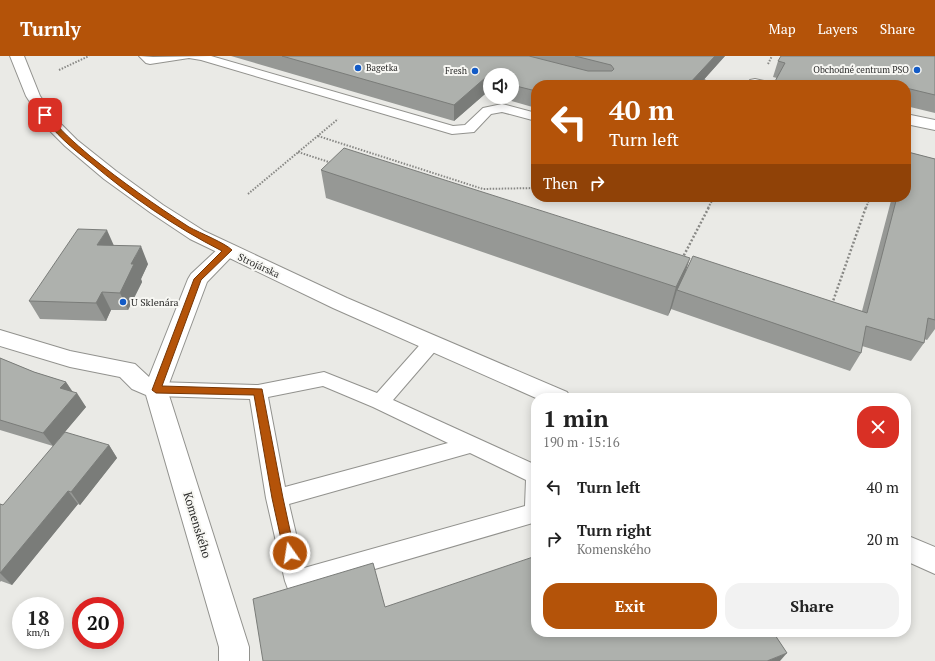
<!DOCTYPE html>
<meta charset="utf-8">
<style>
:root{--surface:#fff;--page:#f2f2f2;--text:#222;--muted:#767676;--accent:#b45309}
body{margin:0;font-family:"PT Serif",serif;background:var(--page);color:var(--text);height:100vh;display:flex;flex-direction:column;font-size:15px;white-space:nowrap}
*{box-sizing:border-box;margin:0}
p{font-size:13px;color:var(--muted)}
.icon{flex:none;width:22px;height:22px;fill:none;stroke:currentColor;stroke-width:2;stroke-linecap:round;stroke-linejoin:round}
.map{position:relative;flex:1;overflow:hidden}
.details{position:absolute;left:531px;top:337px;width:380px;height:244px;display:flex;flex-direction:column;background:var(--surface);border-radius:16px;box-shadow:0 2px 10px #0003}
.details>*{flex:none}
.top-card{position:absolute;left:531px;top:24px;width:380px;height:122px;border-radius:16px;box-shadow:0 2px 10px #0003;background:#b45309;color:#fff;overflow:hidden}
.controls{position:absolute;left:483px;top:12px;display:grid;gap:8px}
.controls a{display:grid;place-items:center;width:36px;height:36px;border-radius:50%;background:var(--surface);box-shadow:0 2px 10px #0003;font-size:20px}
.speed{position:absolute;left:12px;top:541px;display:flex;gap:8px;font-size:20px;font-weight:700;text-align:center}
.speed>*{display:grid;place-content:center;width:52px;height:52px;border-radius:50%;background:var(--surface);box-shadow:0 2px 10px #0003;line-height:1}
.speed small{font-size:10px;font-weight:400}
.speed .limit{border:6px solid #d22;background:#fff;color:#111}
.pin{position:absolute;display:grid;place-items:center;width:34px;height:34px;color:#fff;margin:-17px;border-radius:8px;box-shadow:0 2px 6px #0006}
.me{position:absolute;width:44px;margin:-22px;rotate:347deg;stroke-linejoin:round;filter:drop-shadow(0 0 3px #0008)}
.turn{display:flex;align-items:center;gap:14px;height:84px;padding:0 12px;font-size:18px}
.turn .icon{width:52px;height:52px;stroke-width:2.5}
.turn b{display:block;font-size:28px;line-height:34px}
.then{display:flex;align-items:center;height:38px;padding:0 12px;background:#0003;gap:8px;font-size:15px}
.round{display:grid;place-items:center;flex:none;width:42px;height:42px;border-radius:16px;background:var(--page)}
.headline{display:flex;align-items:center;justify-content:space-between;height:68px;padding:0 12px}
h1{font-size:24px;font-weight:800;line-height:30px}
.action{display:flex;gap:8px;margin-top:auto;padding:8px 12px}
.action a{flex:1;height:46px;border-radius:16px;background:var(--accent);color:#fff;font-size:16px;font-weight:800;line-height:46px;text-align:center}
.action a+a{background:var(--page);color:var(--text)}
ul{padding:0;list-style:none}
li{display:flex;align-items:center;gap:12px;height:52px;padding:0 12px}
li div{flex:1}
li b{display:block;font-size:15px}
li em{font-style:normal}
header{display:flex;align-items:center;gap:24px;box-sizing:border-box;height:56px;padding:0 20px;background:var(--accent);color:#fff}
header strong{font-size:19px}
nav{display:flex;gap:22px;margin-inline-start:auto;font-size:14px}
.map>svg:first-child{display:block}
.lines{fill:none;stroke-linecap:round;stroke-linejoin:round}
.lane-casing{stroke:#92928e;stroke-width:2}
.street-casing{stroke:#92928e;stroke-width:2}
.primary-casing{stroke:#92928e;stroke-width:2}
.path-far1{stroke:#888885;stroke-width:2;stroke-dasharray:1.5 1.5;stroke-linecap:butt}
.path{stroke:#888885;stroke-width:2.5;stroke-dasharray:2 2;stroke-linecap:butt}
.lane{fill:#fff;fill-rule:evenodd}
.street{fill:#fff;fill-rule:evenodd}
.primary{fill:#fff;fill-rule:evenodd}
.wall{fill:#969895}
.shaded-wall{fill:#7a7c79}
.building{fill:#aeb1ad;stroke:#7a7c79}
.route{fill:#b45309;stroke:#753606}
.poi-dot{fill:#135bc6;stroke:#f7f7f3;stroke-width:1.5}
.labels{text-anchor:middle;stroke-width:4;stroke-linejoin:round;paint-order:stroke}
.far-poi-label{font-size:9px;fill:#2d2d2c;stroke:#f7f7f3;text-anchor:end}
.street-label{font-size:10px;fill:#2d2d2c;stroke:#f7f7f3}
.poi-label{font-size:10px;fill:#2d2d2c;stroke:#f7f7f3;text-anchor:start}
.near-street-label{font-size:12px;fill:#2d2d2c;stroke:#f7f7f3}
</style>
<header>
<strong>Turnly</strong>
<nav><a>Map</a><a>Layers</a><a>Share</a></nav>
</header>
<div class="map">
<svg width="935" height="605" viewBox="0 0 935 605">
<rect width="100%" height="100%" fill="#eaeae6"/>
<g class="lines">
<g class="lane-casing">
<path id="lane" d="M139,0L153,1L211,0L453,70L465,69L483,52L502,48L536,57V65L502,56L491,58L474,76L452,78L201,4L189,2L150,8L146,7Z
M431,282L437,283L440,288L437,293L393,344L536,409V466L296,536L288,533L285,525L266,442L250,343L156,340L149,338L147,333L149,328L156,326L258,329L324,316L377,337L425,283ZM323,330L373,351L448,387L285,431L268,341ZM470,397L526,424L525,450L304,512L289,448Z"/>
</g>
<g class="street-casing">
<path id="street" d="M755,23L768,26L770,29H747L750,24Z
M906,58L935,64V74L906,68Z
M228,188L235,190L238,194L207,226L167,333L249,591V605H219V591L146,339L132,333L120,321L70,311L0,290V274L70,295L135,308L149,321L188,223L191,218L221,190Z"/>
</g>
<g class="primary-casing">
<path id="primary" d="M10,0H24L40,40L58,65L77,84L116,115L163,149L204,175L347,242L567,336L571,342H536L333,252L190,183L151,157L104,123L65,90L46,71L26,40Z
M906,479L935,491V518L906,505Z"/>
</g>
<path class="path-far1" d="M768,8L772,0
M59,14L89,0
M701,23L718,29
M318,80L483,133L536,132
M298,96L332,107
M248,138L338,63
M708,152L714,141
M866,152L870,141"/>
<path class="path" d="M682,203L709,151
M832,248L866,151"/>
<use href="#lane" class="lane"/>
<use href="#street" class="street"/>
<use href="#primary" class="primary"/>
</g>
<path class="wall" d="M231,0H725L699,29H536V52L497,41H512V19H490V39L485,38L454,65Z
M935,0V57L906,50V29L777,22L773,21L778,5Z
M908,96L935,103V273L927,284L924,283V287L911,305L862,290L861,297L850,315L671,253L672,251L668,260L326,142L321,114L686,214L862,255L892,141H906V100Z
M114,190L148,208L141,223L142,226L128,254H111L106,265L40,263L29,245Z
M0,302L34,316L66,326L73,336L86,351L53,390L0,374Z
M109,389L117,402L80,449L78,448L12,529L1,525L0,526V448L3,449Z"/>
<path class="shaded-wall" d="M715,0H725L699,29H688Z
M485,22V38L454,65V49Z
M107,174L115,192L97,189Z
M141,190L148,208L141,223L142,226L128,254L120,237L131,208Z
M690,202L681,231L677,234L672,251L668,260L676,231Z
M102,236L111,254L106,265L96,247Z
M66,326L75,340L60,332Z
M77,337L86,351L53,390L43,377Z
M109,389L117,402L80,449L71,436Z
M68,435L78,448L12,529L0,517Z
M787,597L780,605H767Z"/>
<path class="building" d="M282,0H529L588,15H612L614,13L611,9L575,0H715L688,29H536V35L512,29V19H490V23L485,22L454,49Z
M781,0H935V39L906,32V29H773L785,7L778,5Z
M344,92L690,202L676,231L321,114Z
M908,96L935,103V264L928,262L924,287L866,270L861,297L677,234L693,200L867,257L897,141H906V105Z
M78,173L107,174L97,189L141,190L131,208H134L120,237L102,236L96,247L29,245Z
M0,302L34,316L66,326L60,332L77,337L43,377L0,364Z
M65,376L109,389L71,436L68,435L0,517V448L3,449Z
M536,500V576H773L787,597L767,605H263L253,543L373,507L385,551Z"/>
<path class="route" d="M43,57H48C59,74 75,87 90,100C122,126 155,149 189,171C200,177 225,187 232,194L201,224L162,330L262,333L283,442L295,497L294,501L290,502L286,501L284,497L272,442L254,339L156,337L152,334L194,223L222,195C175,171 130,140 90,106C72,92 55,78 42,59Z"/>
<g class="poi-dot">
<circle cx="358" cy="12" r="4"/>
<circle cx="917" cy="14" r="4"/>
<circle cx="475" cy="15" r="4"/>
<circle cx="123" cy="246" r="4"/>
</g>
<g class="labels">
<g class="far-poi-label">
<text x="366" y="15" text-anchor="start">Bagetka</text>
<text x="909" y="17">Obchodné centrum PSO</text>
<text x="467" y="18">Fresh</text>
</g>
<g class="street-label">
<text transform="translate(259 209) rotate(25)" y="4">Strojárska</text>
</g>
<g class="poi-label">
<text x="131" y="250">U Sklenára</text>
</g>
<g class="near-street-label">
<text transform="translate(197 469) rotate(73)" y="4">Komenského</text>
</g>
</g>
</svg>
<div class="controls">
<a><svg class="icon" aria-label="sound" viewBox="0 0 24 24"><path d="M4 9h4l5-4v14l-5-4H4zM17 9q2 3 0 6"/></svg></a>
</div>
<div class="speed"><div>18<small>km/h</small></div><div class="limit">20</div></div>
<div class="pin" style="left:45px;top:59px;background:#d93025"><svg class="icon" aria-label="arrive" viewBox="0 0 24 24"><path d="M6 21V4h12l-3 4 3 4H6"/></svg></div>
<svg class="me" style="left:290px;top:497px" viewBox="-20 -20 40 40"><circle r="17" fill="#b45309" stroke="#fff" stroke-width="3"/><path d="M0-11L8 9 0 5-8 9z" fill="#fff"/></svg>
<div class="top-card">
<div class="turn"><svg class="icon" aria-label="left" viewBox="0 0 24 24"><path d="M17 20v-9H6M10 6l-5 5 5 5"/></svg><div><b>40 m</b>Turn left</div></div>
<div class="then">Then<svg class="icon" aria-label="right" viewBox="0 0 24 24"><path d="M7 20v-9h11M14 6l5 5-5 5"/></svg></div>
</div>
<section class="details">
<div class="headline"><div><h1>1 min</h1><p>190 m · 15:16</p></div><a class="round" style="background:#d93025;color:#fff"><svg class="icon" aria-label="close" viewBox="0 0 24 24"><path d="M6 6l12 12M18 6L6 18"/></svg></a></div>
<ul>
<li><svg class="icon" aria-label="left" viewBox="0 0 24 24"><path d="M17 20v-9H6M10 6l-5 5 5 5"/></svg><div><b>Turn left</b></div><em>40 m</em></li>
<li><svg class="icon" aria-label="right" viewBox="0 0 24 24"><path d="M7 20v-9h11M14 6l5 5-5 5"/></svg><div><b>Turn right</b><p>Komenského</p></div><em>20 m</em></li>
</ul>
<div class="action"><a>Exit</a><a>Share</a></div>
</section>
</div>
